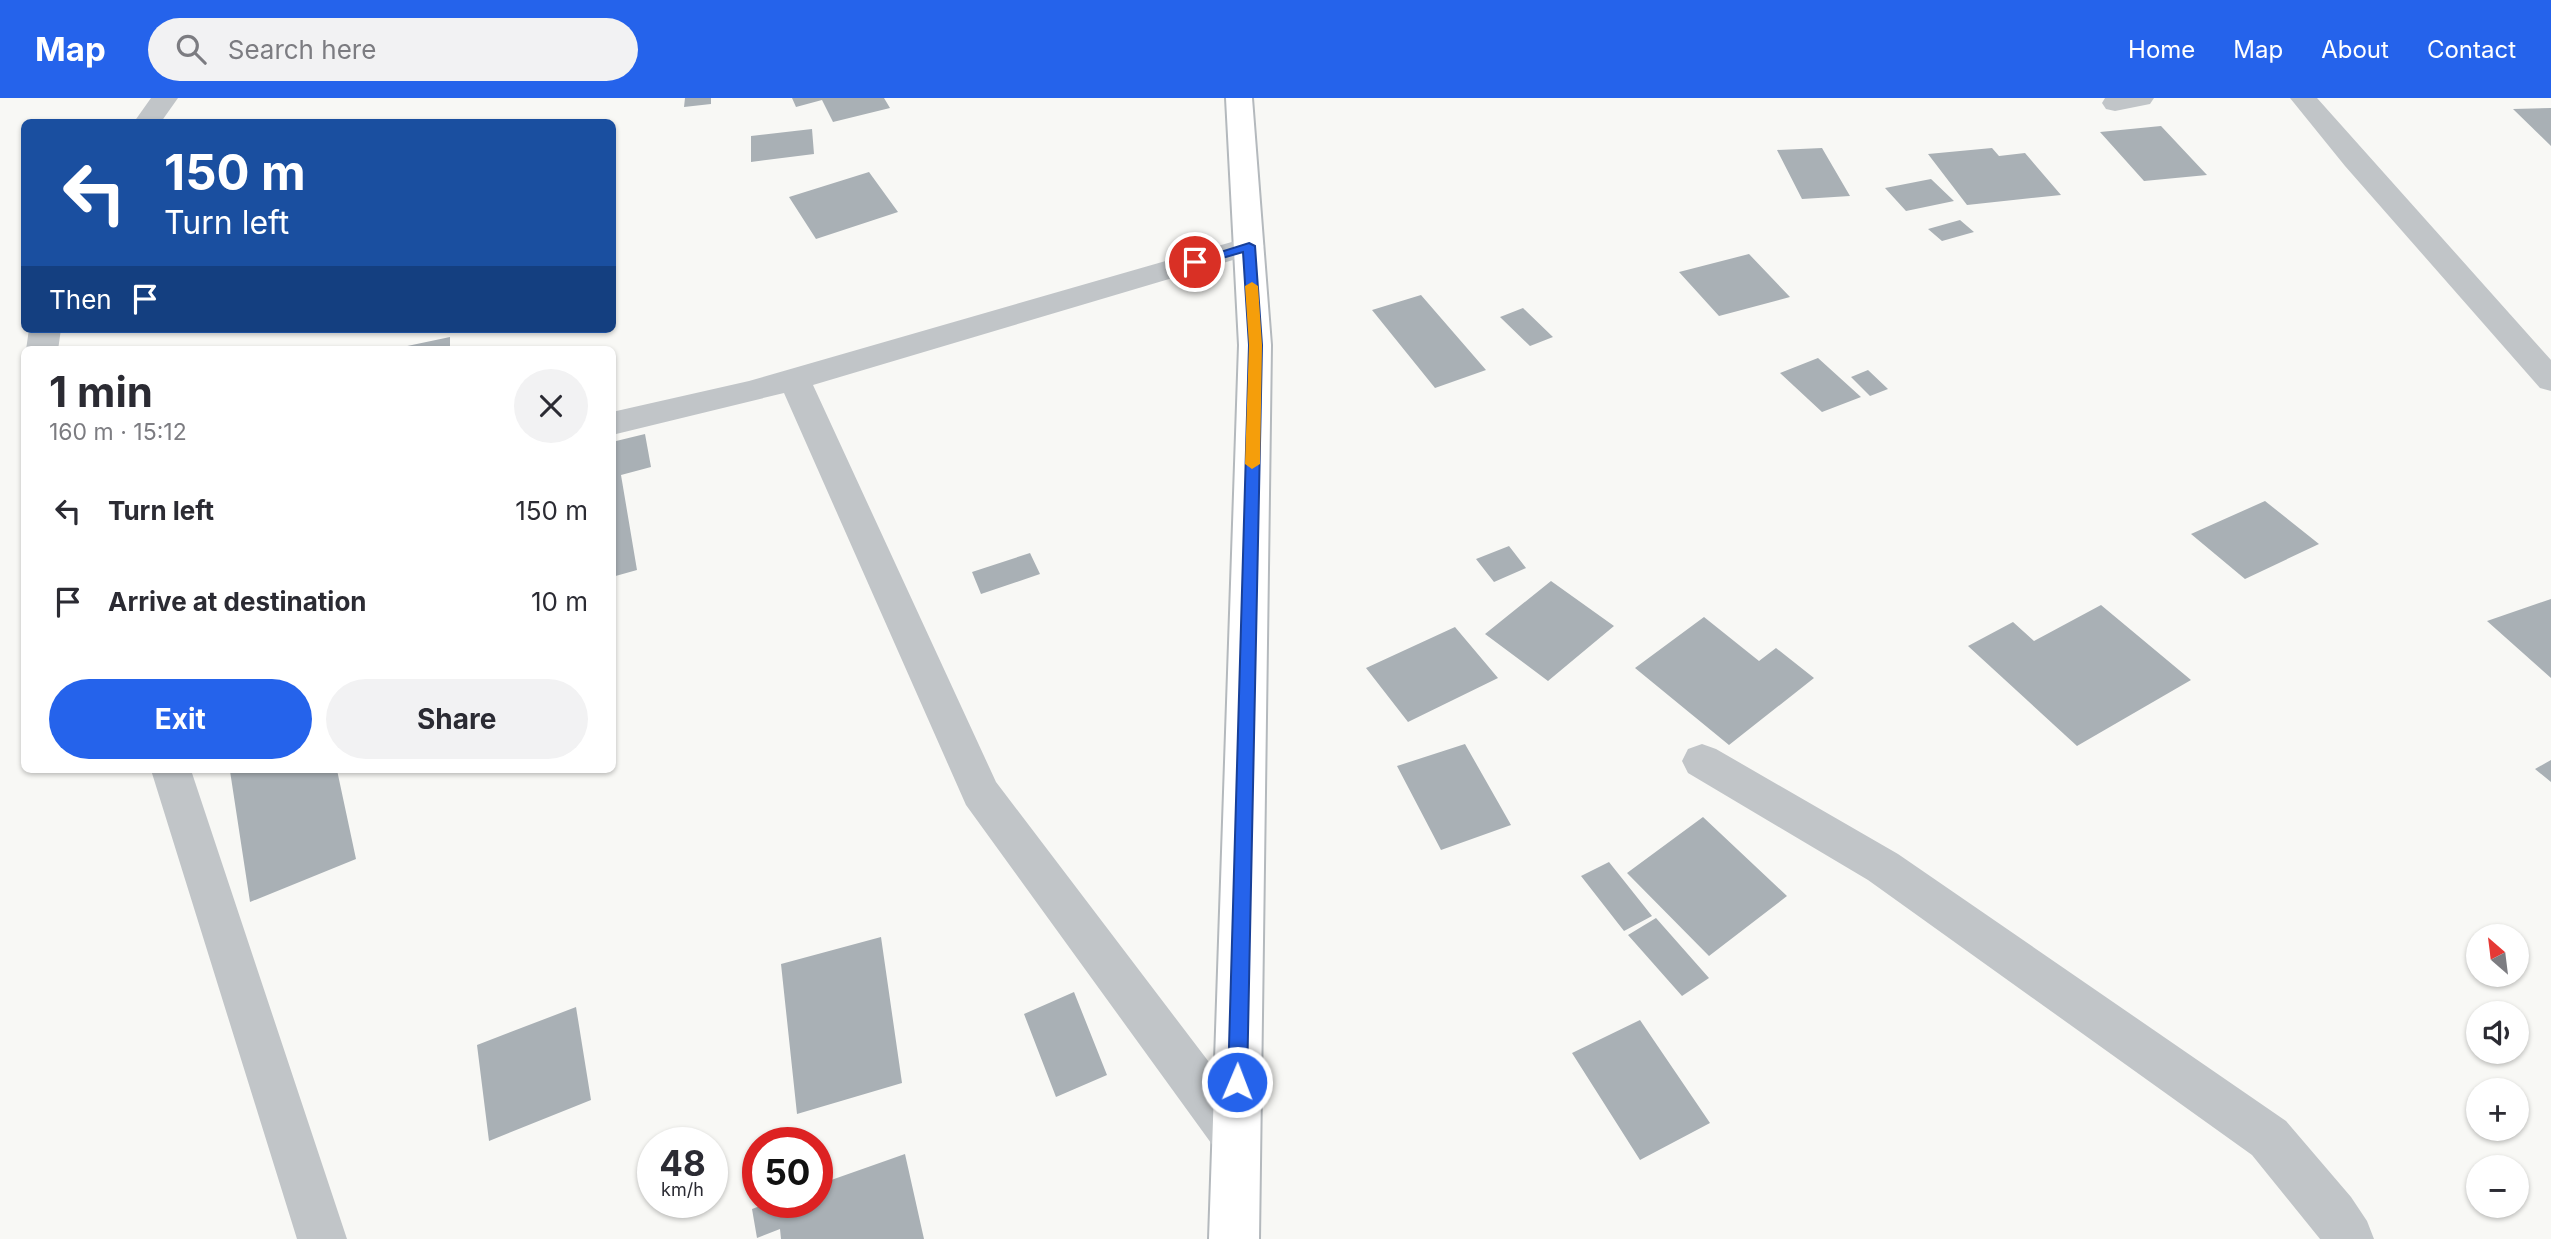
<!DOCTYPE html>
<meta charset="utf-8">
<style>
:root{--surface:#fff;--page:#f2f2f3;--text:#2b2b33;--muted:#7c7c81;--accent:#2563eb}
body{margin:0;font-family:Inter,sans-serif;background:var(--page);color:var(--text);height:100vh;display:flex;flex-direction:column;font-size:26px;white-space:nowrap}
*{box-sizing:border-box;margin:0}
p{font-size:23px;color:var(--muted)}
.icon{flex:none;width:38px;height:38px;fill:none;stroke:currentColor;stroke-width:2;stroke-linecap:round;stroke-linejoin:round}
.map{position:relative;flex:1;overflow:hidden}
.sheet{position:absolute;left:21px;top:248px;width:595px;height:427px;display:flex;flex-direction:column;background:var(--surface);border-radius:10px;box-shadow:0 2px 5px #0004}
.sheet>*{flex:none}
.hud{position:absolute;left:21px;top:21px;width:595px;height:214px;border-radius:10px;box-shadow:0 2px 5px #0004;background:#1a4fa0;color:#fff;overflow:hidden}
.needle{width:46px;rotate:332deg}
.buttons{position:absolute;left:2466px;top:826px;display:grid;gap:14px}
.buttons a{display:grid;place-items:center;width:63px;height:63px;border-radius:50%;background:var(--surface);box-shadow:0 2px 5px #0004;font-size:35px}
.speed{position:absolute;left:637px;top:1029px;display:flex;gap:14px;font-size:35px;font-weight:700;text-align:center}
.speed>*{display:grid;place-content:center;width:91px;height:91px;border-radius:50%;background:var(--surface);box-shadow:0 2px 5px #0004;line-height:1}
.speed small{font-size:18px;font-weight:400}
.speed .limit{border:10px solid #d22;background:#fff;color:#111}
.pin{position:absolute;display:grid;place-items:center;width:60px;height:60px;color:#fff;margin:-30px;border:4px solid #fff;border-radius:50%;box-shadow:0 2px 7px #0007}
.me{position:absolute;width:77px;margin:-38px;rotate:1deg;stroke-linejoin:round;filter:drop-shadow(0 0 5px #0008)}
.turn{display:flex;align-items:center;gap:24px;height:147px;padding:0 28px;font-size:32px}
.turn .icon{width:91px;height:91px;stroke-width:2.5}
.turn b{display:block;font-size:49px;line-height:60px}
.then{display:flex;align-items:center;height:66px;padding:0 28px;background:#0003;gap:14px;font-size:26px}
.round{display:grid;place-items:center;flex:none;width:74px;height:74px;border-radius:37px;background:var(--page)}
.headline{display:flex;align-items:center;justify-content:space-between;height:119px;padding:0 28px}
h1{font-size:42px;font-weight:700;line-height:52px}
.primary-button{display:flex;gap:14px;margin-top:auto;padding:14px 28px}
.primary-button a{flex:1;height:80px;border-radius:42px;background:var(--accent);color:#fff;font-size:28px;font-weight:700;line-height:80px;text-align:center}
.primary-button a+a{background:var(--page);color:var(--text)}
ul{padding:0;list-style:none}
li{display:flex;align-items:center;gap:21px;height:91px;padding:0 28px}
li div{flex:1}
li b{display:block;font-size:26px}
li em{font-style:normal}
header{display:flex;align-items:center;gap:42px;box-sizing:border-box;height:98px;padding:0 35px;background:var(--accent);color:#fff}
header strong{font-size:33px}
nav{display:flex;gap:38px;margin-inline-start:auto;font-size:24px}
.search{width:490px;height:63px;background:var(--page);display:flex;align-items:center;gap:18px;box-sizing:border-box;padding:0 24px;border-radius:38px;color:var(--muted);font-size:26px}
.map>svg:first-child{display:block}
.building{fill:#a9b0b5}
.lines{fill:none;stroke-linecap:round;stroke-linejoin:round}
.secondary-casing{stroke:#b4b9bd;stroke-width:4}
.street{fill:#c1c5c8;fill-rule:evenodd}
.secondary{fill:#fff;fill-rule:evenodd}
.route{fill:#2563eb;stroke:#184099;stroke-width:2}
.slow{fill:#f59e0b}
</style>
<header>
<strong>Map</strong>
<div class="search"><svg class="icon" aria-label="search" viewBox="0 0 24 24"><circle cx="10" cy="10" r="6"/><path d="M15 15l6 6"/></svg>Search here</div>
<nav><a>Home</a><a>Map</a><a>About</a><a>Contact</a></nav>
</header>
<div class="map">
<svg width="2551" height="1141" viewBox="0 0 2551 1141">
<rect width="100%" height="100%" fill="#f8f8f5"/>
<path class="building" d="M685,0H711V6L684,9Z
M792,0H884L890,10L833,24L822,2L796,9Z
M2551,10V48L2513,11Z
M2161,28L2207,77L2144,83L2100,34Z
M812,31L814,56L751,64V38Z
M1822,50L1850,98L1802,101L1777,52Z
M1992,50L1999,58L2025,55L2061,97L1967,107L1928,56Z
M869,74L898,114L816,141L789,99Z
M1931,81L1954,103L1906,113L1885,90Z
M1960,122L1974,134L1942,143L1928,131Z
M1749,156L1790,199L1719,218L1679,174Z
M1421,197L1486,272L1435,290L1372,212Z
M1523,210L1553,239L1530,248L1500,219Z
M450,239V252H393V251Z
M1818,260L1861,299L1822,314L1780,275Z
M1868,272L1888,291L1870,298L1851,279Z
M645,336L651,369L621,377L637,472L612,479V344Z
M2265,403L2319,446L2245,481L2191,436Z
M1509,448L1526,470L1494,484L1476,461Z
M1030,455L1040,476L981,496L972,474Z
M1551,483L1614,528L1548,583L1485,536Z
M2551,501V580L2487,523Z
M2101,507L2191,582L2077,648L1968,548L2013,524L2034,543Z
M1704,519L1759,563L1776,550L1814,580L1729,647L1635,570Z
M1455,529L1498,580L1408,624L1366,570Z
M1465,646L1511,727L1441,752L1397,668Z
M2551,662V684L2535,671Z
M337,672L356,761L250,804L230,673Z
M1703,719L1787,798L1709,858L1627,775Z
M1609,764L1652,818L1624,833L1581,778Z
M1656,820L1709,880L1682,898L1628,837Z
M881,839L902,985L797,1016L781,866Z
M1074,894L1107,977L1056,999L1024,916Z
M576,909L591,1002L489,1043L477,947Z
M1640,922L1710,1025L1640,1062L1572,955Z
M905,1056L924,1141H781L780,1131L757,1140L752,1111L771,1104H817V1087Z"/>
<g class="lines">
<g class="secondary-casing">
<path id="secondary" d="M1226,0H1252L1271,247L1259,1141H1209L1239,247Z"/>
</g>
<path class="street" d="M151,0H178L161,24H134Z
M2105,0H2154L2150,6L2115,13L2106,11L2102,5Z
M2290,0H2317L2551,262V293L2540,290L2345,68Z
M1249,139L1260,142L1264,148L1260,154L813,287L996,684L1253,1022L1260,1039L1253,1056L1236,1063L1219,1056L966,707L784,295L612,337V314L749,283Z
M29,231H61L58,252H26Z
M1702,646L1716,651L1898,756L2286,1023L2351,1099L2367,1123L2374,1141H2320L2252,1057L1868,782L1688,675L1682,663L1688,651Z
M151,672H191L347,1141H297Z"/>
<use href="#secondary" class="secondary"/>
</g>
<path class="route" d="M1249,145L1255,148L1262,247L1247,984L1244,991L1237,994L1231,991L1228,984L1249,247L1243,154L1195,168L1189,164Z"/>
<path class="slow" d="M1252,184L1258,188L1262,247L1260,366L1252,371L1245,366L1249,247L1245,188Z"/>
</svg>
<div class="buttons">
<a><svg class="needle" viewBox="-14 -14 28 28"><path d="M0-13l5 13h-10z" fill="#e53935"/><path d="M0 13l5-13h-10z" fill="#7c7c81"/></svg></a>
<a><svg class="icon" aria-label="sound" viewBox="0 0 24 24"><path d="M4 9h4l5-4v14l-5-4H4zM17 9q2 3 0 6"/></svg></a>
<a>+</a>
<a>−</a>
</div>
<div class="speed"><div>48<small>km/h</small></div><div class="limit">50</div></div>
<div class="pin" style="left:1195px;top:164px;background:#d93025"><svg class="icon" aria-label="arrive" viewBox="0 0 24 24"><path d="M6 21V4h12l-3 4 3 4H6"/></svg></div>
<svg class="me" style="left:1237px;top:984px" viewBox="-20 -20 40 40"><circle r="17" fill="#2563eb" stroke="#fff" stroke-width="3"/><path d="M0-11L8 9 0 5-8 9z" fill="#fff"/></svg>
<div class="hud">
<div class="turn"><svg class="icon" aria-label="left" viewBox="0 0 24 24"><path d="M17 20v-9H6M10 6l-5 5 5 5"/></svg><div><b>150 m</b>Turn left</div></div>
<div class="then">Then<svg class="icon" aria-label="arrive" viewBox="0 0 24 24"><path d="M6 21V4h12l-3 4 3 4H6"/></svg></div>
</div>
<section class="sheet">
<div class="headline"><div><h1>1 min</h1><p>160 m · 15:12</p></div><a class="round"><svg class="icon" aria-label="close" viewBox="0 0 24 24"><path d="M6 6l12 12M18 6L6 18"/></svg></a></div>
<ul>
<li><svg class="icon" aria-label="left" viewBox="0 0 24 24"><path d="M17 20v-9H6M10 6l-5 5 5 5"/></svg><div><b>Turn left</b></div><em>150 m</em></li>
<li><svg class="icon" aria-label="arrive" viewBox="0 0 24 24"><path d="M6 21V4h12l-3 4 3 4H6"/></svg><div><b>Arrive at destination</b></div><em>10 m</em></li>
</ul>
<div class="primary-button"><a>Exit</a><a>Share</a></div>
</section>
</div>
